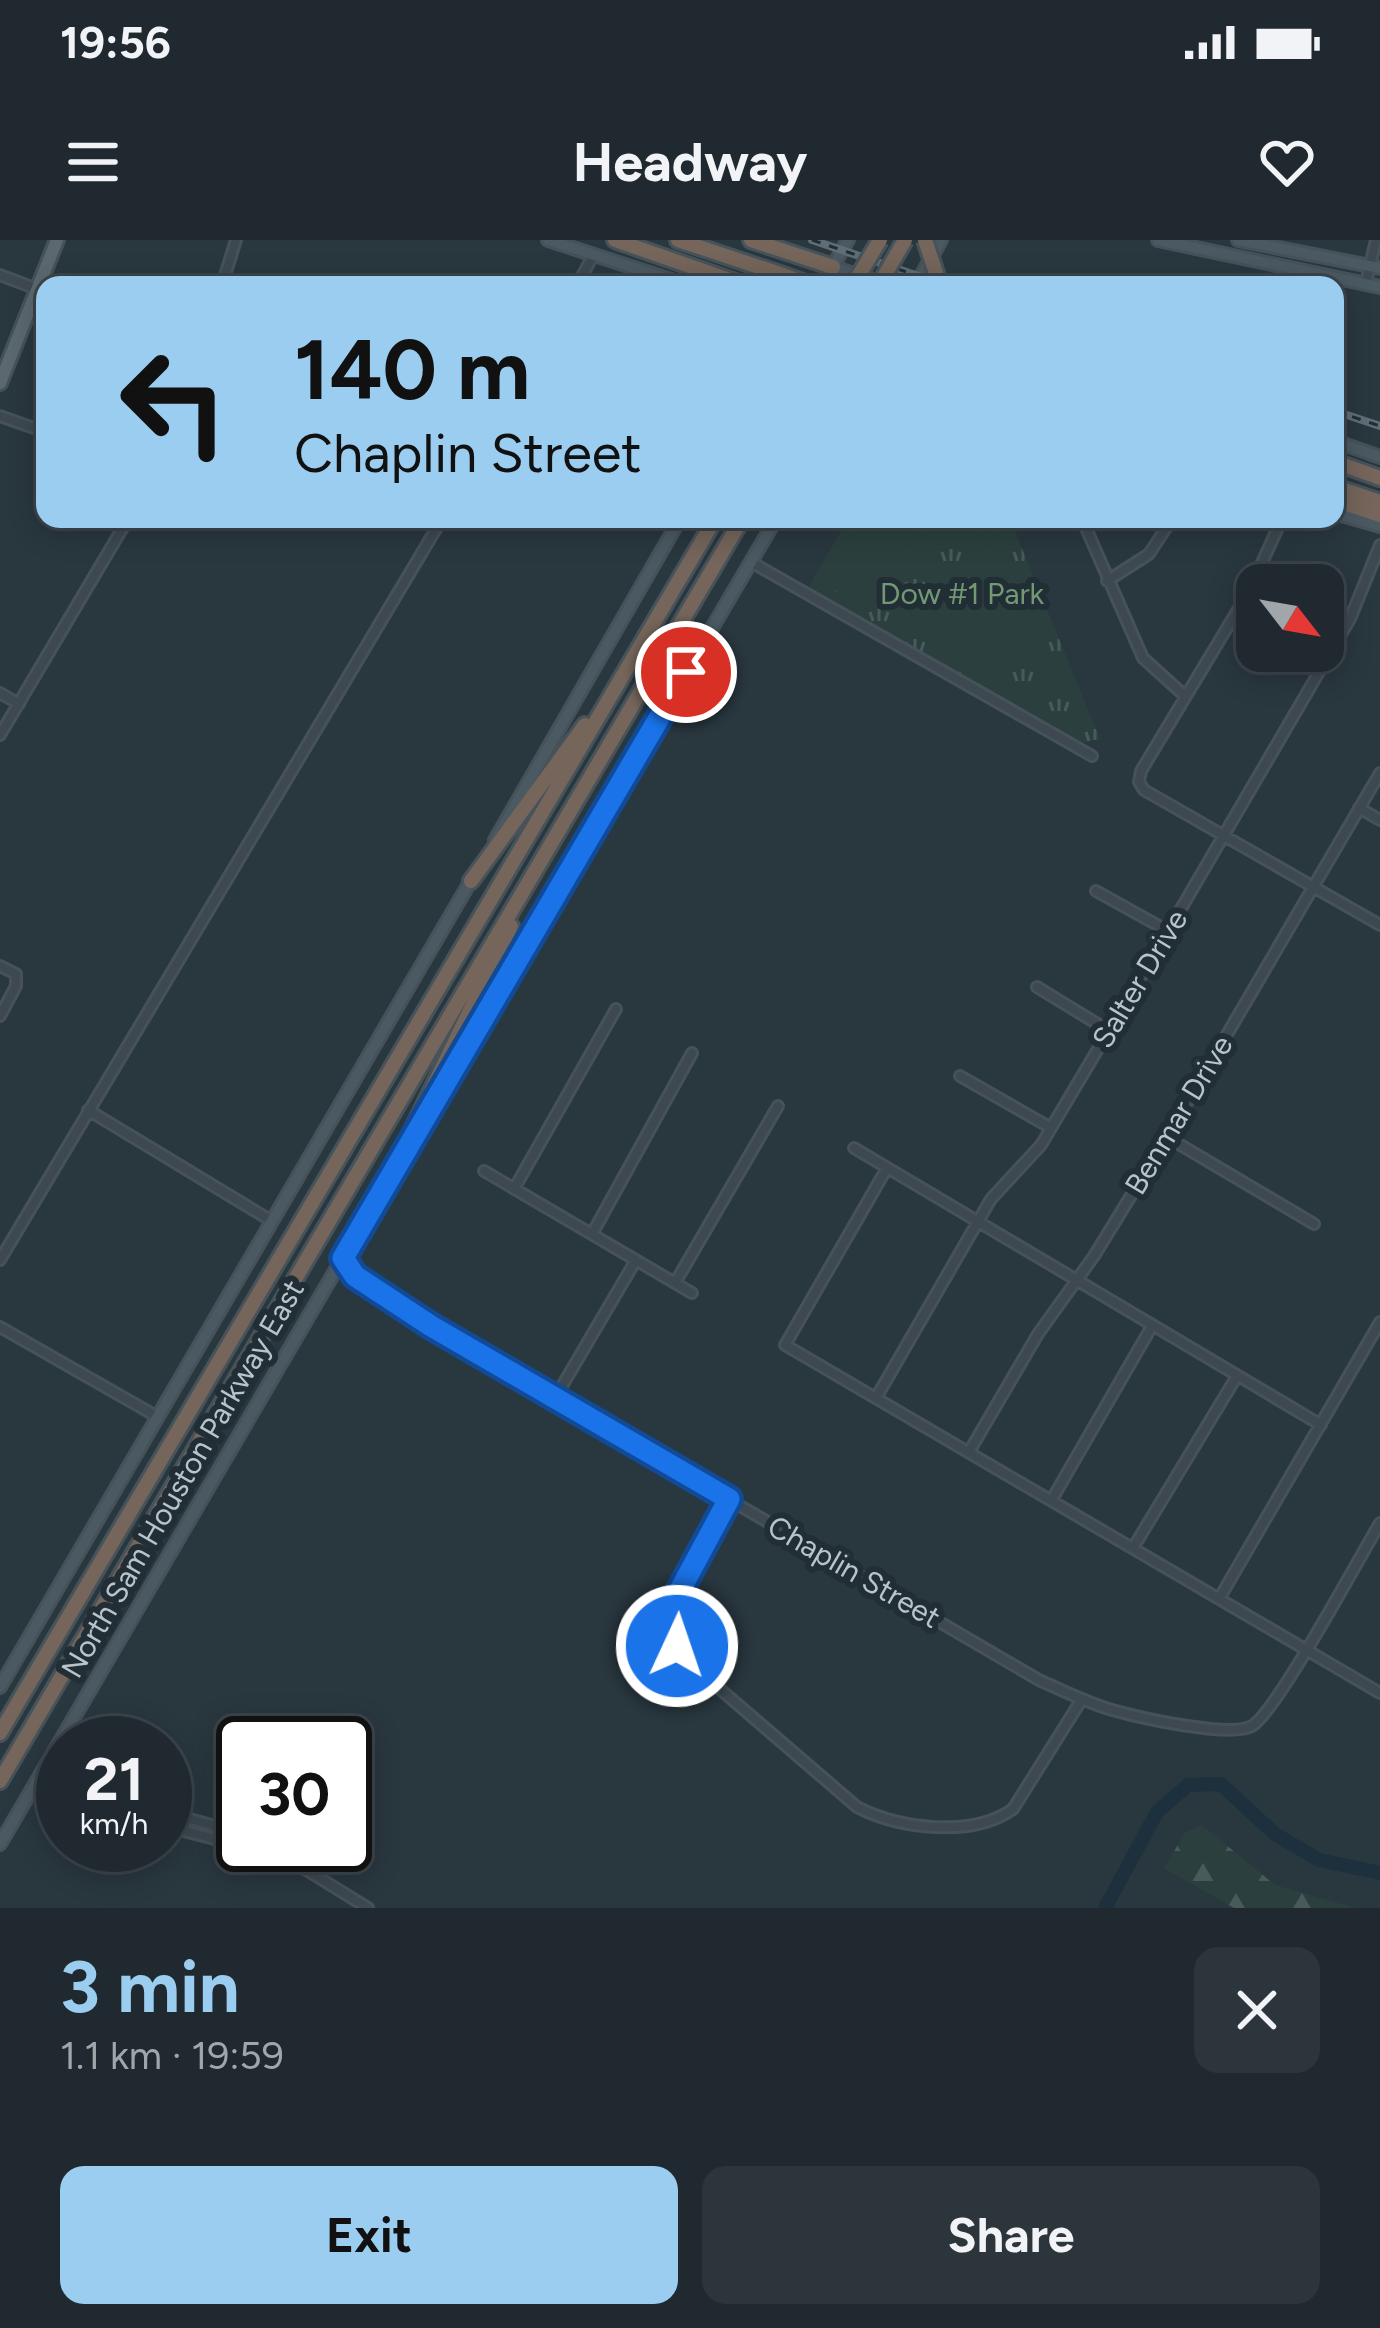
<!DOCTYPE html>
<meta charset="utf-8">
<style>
:root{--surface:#1f292f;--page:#2c353b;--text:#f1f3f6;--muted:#a1a6aa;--line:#3c454b;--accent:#9acdef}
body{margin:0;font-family:Figtree,sans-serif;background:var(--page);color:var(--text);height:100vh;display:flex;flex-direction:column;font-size:45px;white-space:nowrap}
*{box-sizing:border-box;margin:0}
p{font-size:39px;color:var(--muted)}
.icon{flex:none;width:66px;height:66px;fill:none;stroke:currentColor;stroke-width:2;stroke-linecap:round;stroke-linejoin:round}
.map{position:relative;height:1668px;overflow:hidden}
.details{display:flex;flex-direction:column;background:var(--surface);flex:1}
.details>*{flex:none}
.hud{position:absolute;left:36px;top:36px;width:1308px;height:252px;border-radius:24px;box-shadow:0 6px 30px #0003,0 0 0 3px var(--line);background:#9acdef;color:#111;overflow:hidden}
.needle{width:78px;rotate:121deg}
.tools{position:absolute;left:1236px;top:324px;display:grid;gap:24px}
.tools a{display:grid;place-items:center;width:108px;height:108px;border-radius:24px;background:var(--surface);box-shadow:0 6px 30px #0003,0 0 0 3px var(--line);font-size:60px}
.speed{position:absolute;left:36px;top:1476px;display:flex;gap:24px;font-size:60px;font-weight:700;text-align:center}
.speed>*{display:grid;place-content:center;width:156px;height:156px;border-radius:50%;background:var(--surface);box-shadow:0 6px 30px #0003,0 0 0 3px var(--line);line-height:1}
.speed small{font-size:30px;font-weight:400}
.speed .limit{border:6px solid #111;border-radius:18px;background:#fff;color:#111}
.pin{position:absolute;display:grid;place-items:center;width:102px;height:102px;color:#fff;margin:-51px;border:6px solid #fff;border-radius:50%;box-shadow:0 3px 12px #0007}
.me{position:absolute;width:132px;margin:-66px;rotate:3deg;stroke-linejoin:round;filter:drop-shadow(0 0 9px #0008)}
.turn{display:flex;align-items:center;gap:42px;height:252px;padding:0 60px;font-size:54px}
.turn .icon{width:156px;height:156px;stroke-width:2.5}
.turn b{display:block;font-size:84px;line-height:102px}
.round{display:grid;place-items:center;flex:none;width:126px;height:126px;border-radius:24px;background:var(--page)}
.head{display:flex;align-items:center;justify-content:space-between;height:204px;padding:0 60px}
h1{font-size:72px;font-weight:700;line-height:90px;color:var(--accent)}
.primary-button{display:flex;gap:24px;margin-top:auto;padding:24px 60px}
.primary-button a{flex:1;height:138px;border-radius:24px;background:var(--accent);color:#111;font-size:48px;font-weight:700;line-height:138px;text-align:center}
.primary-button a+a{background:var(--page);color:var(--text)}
.status{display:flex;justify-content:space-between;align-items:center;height:84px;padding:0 60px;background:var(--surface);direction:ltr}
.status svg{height:33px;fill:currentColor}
header{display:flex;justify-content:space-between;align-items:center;height:156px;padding:0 60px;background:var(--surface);font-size:54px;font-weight:700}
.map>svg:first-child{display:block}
.forest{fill:url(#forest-firs)}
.park{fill:url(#park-tufts)}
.garden{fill:#2b403e}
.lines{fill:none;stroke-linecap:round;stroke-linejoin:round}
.river{stroke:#1c313d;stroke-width:14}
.street-casing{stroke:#465259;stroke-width:14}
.secondary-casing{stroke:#465259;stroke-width:16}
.primary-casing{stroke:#465259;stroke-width:18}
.highway-casing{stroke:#47535a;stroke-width:20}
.street{stroke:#3d4850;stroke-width:8}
.secondary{stroke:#4b5962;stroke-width:10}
.primary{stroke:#5b686f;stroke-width:12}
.highway{stroke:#75655b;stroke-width:14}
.rail-casing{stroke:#5f6d76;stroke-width:8}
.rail{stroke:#212e35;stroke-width:3;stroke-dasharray:9;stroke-linecap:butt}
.highway-bridge-casing{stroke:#47535a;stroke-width:20;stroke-linecap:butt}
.highway-bridge{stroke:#75655b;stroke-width:14}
.route-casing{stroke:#114b97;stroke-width:30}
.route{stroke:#1a73e8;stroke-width:21}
.labels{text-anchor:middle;stroke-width:12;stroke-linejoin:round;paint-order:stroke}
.park-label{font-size:30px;fill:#739874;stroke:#212e35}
.street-label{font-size:30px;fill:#b9c3ca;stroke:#212e35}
</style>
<div class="status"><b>19:56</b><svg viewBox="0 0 49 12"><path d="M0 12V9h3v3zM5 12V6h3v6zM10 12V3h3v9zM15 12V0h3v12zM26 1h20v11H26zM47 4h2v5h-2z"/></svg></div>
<header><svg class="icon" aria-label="menu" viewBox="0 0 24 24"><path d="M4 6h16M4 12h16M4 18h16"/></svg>Headway<svg class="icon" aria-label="heart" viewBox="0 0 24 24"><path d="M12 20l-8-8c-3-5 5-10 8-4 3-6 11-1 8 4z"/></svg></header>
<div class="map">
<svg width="1380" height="1668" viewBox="0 0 1380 1668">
<defs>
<pattern id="forest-firs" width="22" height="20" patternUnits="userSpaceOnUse" patternTransform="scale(3)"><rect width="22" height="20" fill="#2b403e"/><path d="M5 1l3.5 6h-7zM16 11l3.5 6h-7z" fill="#485a59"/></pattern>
<pattern id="park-tufts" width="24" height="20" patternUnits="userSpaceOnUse" patternTransform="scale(3)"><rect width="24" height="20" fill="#2b403e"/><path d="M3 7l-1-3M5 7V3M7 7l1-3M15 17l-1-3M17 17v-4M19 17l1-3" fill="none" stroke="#485a59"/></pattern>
</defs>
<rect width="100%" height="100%" fill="#29373f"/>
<path class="forest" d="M1202,1585L1275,1645L1355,1668H1234L1164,1628L1185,1593Z"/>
<path class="park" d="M848,279H1010L1100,499L1073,504L807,350Z"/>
<path class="garden" d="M860,279L922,281L870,370L823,343Z
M988,306L1001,310L1048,401C994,434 935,411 901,361Z"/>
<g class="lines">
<path class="river" d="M1105,1668L1157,1572L1188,1545L1221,1544L1275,1594L1319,1620L1380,1633"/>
<g class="street-casing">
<path id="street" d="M0,35L45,52
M1366,43L1376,0
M222,45L236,0
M577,45L594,14
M0,176L45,192
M1082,279L1143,418L1185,456
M1282,279L1248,353L1141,531L1139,542L1144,550L1380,685
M751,322L1092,516
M1107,341L1149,314L1172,279
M0,453L19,464
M0,495L128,279
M1359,568L1380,580
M1096,651L1168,691
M0,726L16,734V746L0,776
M1037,747L1109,791
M960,836L1051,888
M88,870L270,980
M1167,897L1314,984
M854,908L1321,1185
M887,928L785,1105L1380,1453
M484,931L692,1053
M514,949L616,769
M592,994L692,813
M343,1018L355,1036L431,1086L1039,1440C1064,1451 1089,1464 1116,1471C1141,1478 1231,1498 1252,1486C1277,1471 1359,1318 1380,1283
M0,1020L442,279
M675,1043L778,866
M0,1087L156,1176
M555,1158L636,1020
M876,1158L991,959L1041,905L1168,691L1350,379L1380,305
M969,1212L1038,1094L1094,1016L1167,897L1380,533
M729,1259L672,1365C670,1391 676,1405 692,1425L857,1567C900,1589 972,1598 1013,1569L1082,1459
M1051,1261L1152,1086
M1133,1308L1237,1136
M1219,1359L1380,1082
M44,1529L63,1540
M165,1572L243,1594
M165,1586L279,1616
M266,1605L368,1668"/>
</g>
<g class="secondary-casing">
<path id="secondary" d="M548,0L687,45
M1158,0L1380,47
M1238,0L1380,28
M833,27L888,45
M822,45L848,0
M916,45L941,0
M1335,201L1380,217
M1335,273L1380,286
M495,600L680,279
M423,881L776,279
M0,1447L473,637
M0,1604L386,944"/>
</g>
<g class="primary-casing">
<path id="primary" d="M0,143L57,0"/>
</g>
<g class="highway-casing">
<path id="highway" d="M615,0L744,45
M678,0L783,35
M751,0L833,27
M1335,222L1380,238
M1335,247L1380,262
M1335,260L1380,275
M471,641L585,485
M385,946L511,686
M0,1493L715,279
M0,1541L742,279"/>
</g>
<use href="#street" class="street"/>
<use href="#secondary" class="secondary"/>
<use href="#primary" class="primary"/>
<use href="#highway" class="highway"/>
<g class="rail-casing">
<path id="rail" d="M812,0L945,45
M1335,171L1380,186"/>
</g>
<use href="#rail" class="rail"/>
<g class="highway-bridge-casing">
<path id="highway-bridge" d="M925,0L940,45
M783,35L811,45
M853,45L880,0
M879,45L905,0"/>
</g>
<use href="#highway-bridge" class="highway-bridge"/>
</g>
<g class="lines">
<g class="route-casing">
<path id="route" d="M677,1406L670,1385L672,1365L729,1259L431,1086L355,1036L343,1018L686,432"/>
</g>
<use href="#route" class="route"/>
</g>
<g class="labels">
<g class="park-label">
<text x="962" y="364">Dow #1 Park</text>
</g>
<g class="street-label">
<text transform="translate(1140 739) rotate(-59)" y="10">Salter Drive</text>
<text transform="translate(1179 875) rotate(-59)" y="10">Benmar Drive</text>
<text transform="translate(183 1239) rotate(-60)" y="10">North Sam Houston Parkway East</text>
<text transform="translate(854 1332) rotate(30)" y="10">Chaplin Street</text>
</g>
</g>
</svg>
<div class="tools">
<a><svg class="needle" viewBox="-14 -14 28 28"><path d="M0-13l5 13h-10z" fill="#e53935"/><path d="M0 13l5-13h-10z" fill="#a1a6aa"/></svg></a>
</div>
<div class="speed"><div>21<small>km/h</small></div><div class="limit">30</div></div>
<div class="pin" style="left:686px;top:432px;background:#d93025"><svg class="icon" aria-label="arrive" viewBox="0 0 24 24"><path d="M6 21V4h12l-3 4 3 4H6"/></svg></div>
<svg class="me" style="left:677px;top:1406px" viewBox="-20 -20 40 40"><circle r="17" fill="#1a73e8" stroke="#fff" stroke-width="3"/><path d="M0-11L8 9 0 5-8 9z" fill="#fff"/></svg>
<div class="hud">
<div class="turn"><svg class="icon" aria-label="left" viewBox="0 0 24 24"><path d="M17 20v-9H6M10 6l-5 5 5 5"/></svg><div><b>140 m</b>Chaplin Street</div></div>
</div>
</div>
<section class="details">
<div class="head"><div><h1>3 min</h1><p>1.1 km · 19:59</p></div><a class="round"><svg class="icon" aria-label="close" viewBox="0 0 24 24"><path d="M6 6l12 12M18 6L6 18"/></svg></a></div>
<div class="primary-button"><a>Exit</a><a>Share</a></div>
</section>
